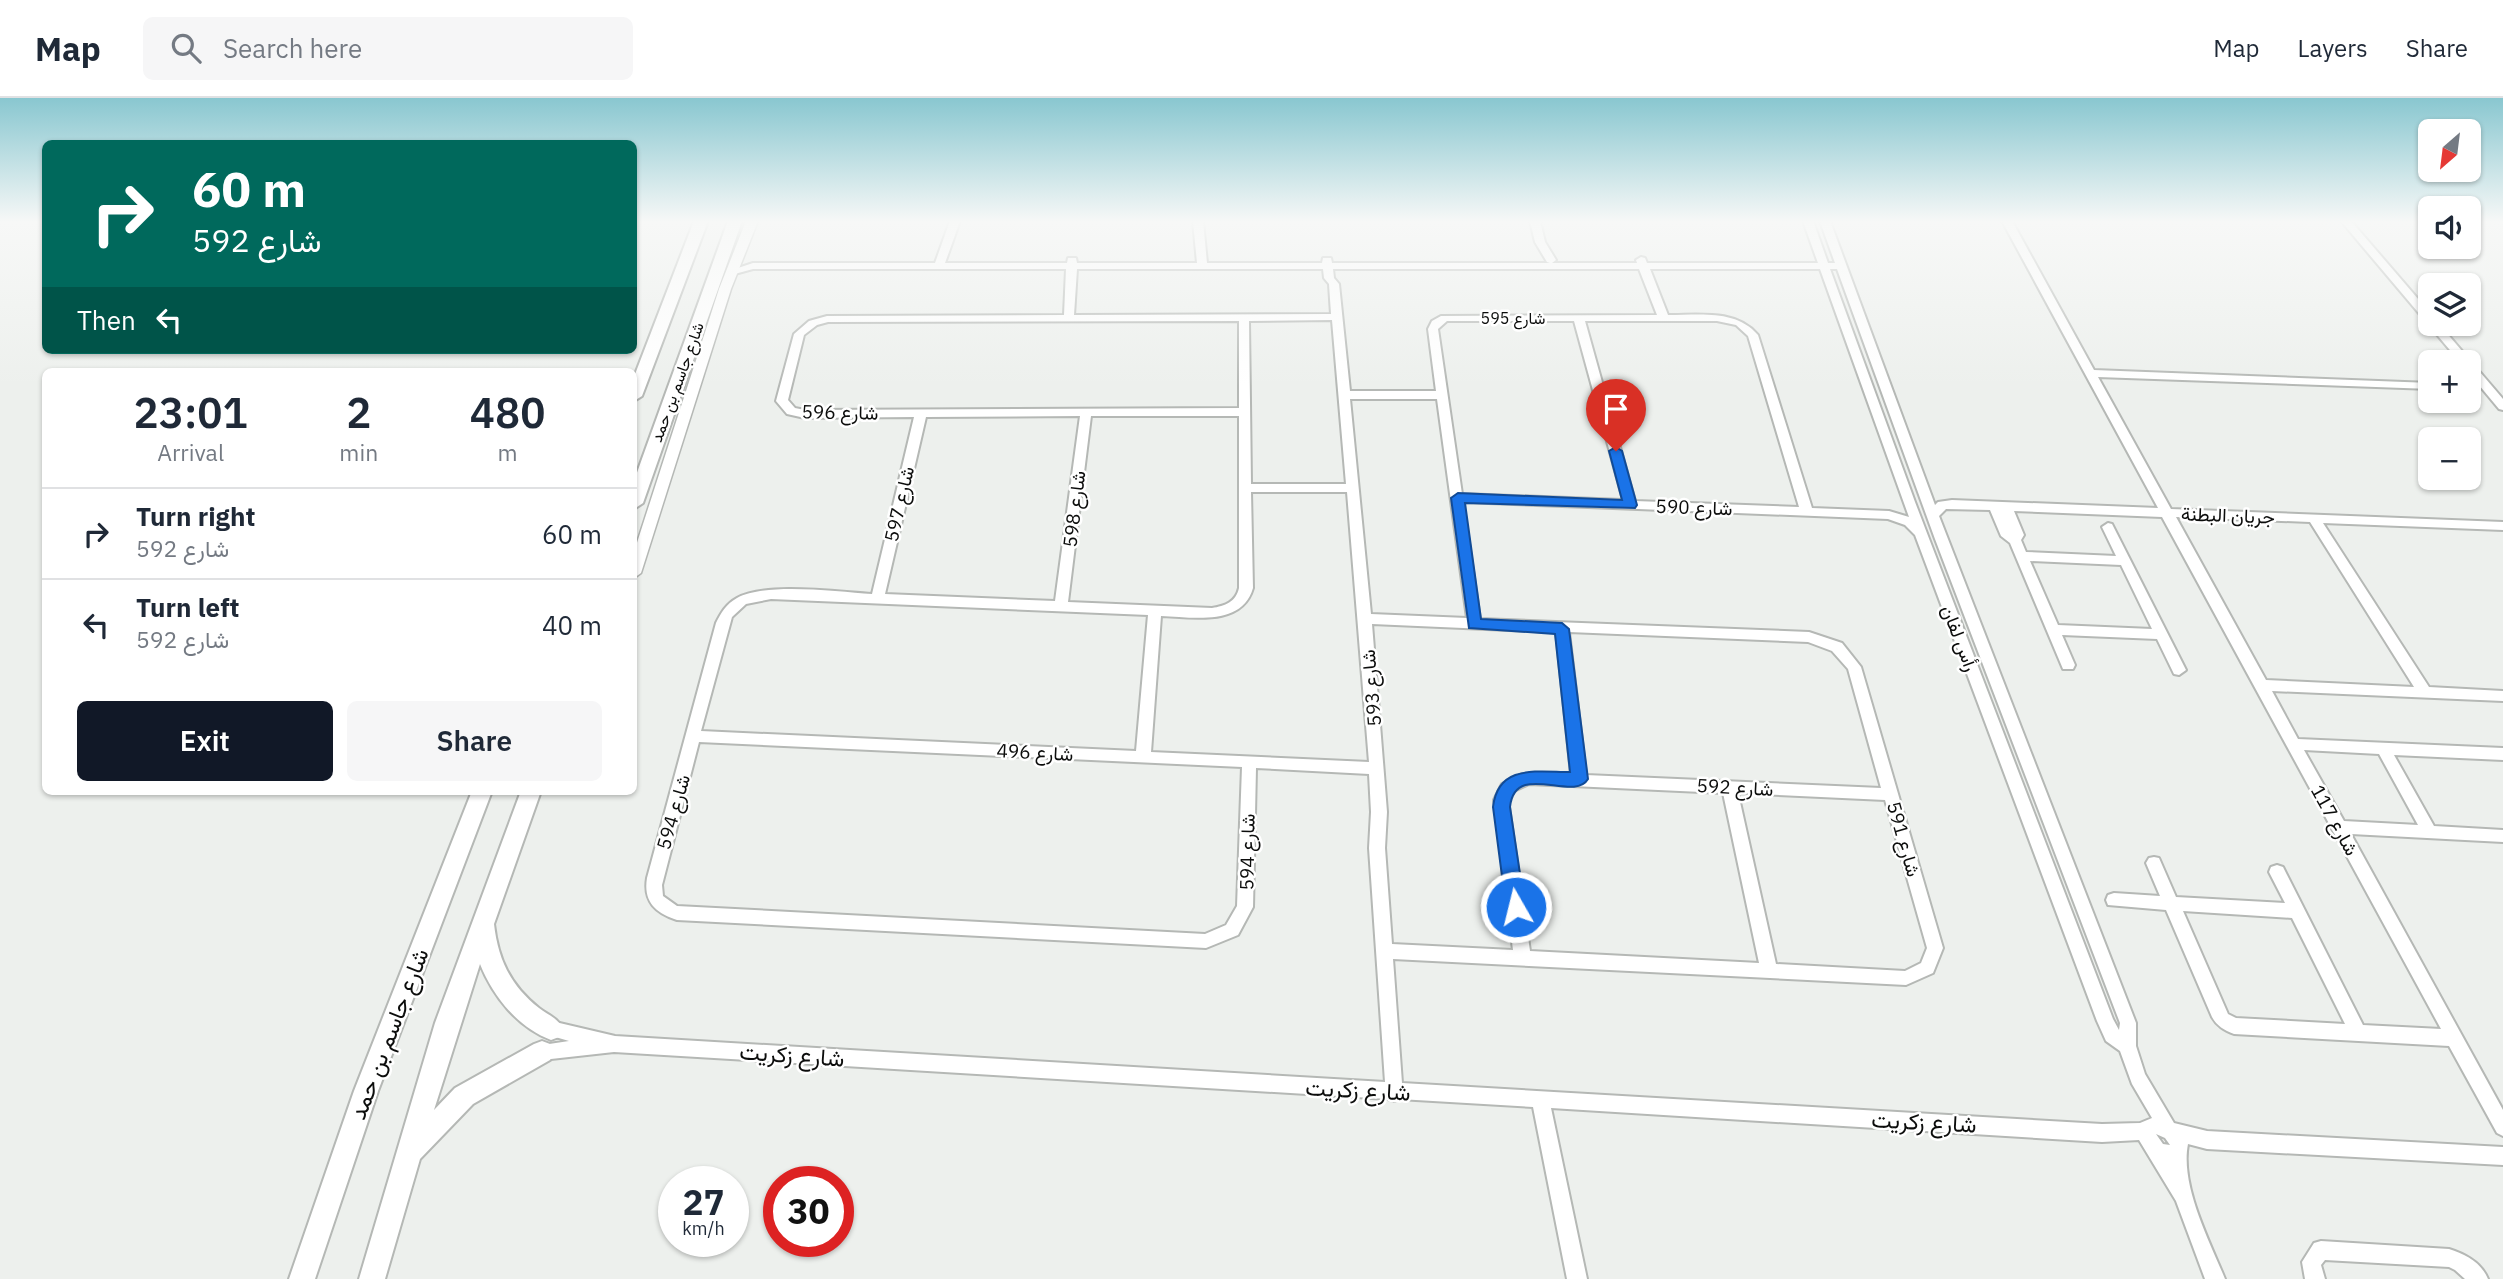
<!DOCTYPE html>
<meta charset="utf-8">
<style>
:root{--surface:#fff;--page:#f6f6f7;--text:#1f2937;--muted:#747a83;--line:#e0e1e3;--accent:#111827}
body{margin:0;font-family:"IBM Plex Sans",Vazirmatn,sans-serif;background:var(--page);color:var(--text);height:100vh;display:flex;flex-direction:column;font-size:26px;white-space:nowrap}
*{box-sizing:border-box;margin:0}
p{font-size:23px;color:var(--muted)}
.icon{flex:none;width:38px;height:38px;fill:none;stroke:currentColor;stroke-width:2;stroke-linecap:round;stroke-linejoin:round}
.map{position:relative;flex:1;overflow:hidden}
.drawer{position:absolute;left:42px;top:270px;width:595px;height:427px;display:flex;flex-direction:column;background:var(--surface);border-radius:10px;box-shadow:0 2px 5px #0004}
.drawer>*{flex:none}
.top-card{position:absolute;left:42px;top:42px;width:595px;height:214px;border-radius:10px;box-shadow:0 2px 5px #0004;background:#00695c;color:#fff;overflow:hidden}
.needle{width:46px;rotate:208deg}
.tools{position:absolute;left:2418px;top:21px;display:grid;gap:14px}
.tools a{display:grid;place-items:center;width:63px;height:63px;border-radius:10px;background:var(--surface);box-shadow:0 2px 5px #0004;font-size:35px}
.speed{position:absolute;left:658px;top:1068px;display:flex;gap:14px;font-size:35px;font-weight:700;text-align:center}
.speed>*{display:grid;place-content:center;width:91px;height:91px;border-radius:50%;background:var(--surface);box-shadow:0 2px 5px #0004;line-height:1}
.speed small{font-size:18px;font-weight:400}
.speed .limit{border:10px solid #d22;background:#fff;color:#111}
.pin{position:absolute;display:grid;place-items:center;width:60px;height:60px;color:#fff;margin:-72px -30px;border-radius:50% 50% 50% 0;rotate:-45deg;box-shadow:0 0 7px #0007}
.pin .icon{rotate:45deg}
.me{position:absolute;width:77px;margin:-38px;rotate:352deg;stroke-linejoin:round;filter:drop-shadow(0 0 5px #0008)}
.turn{display:flex;align-items:center;gap:24px;height:147px;padding:0 35px;font-size:32px}
.turn .icon{width:91px;height:91px;stroke-width:2.5}
.turn b{display:block;font-size:49px;line-height:60px}
.then{display:flex;align-items:center;height:66px;padding:0 35px;background:#0003;gap:14px;font-size:26px}
.eta{display:flex;justify-content:space-evenly;align-items:center;height:119px;text-align:center}
.eta b{font-size:42px;font-weight:600;line-height:49px}
.button{display:flex;gap:14px;margin-top:auto;padding:14px 35px}
.button a{flex:1;height:80px;border-radius:10px;background:var(--accent);color:#fff;font-size:28px;font-weight:600;line-height:80px;text-align:center}
.button a+a{background:var(--page);color:var(--text)}
ul{padding:0;list-style:none}
li{display:flex;align-items:center;gap:21px;height:91px;padding:0 35px;border-top:2px solid var(--line)}
li div{flex:1}
li b{display:block;font-size:26px}
li em{font-style:normal}
header{display:flex;align-items:center;gap:42px;box-sizing:border-box;height:98px;padding:0 35px;background:var(--surface);border-bottom:2px solid var(--line)}
header strong{font-size:33px}
nav{display:flex;gap:38px;margin-inline-start:auto;font-size:24px}
.search{width:490px;height:63px;background:var(--page);display:flex;align-items:center;gap:18px;box-sizing:border-box;padding:0 24px;border-radius:10px;color:var(--muted);font-size:26px}
.map>svg:first-child{display:block}
.lines{fill:none;stroke-linecap:round;stroke-linejoin:round}
.minor-casing{stroke:#b5b8b5;stroke-width:4}
.tertiary-casing{stroke:#b5b8b5;stroke-width:3}
.secondary-casing{stroke:#b5b8b5;stroke-width:4}
.minor{fill:#fff;fill-rule:evenodd}
.tertiary{fill:#fff;fill-rule:evenodd}
.secondary{fill:#fff;fill-rule:evenodd}
.route{fill:#1a73e8;stroke:#114b97;stroke-width:2}
.labels{text-anchor:middle;stroke-width:5;stroke-linejoin:round;paint-order:stroke}
.far-street-label{font-size:16px;fill:#0c0d0c;stroke:#fff}
.street-label{font-size:19px;fill:#0c0d0c;stroke:#fff}
.near-street-label{font-size:23px;fill:#0c0d0c;stroke:#fff}
</style>
<header>
<strong>Map</strong>
<div class="search"><svg class="icon" aria-label="search" viewBox="0 0 24 24"><circle cx="10" cy="10" r="6"/><path d="M15 15l6 6"/></svg>Search here</div>
<nav><a>Map</a><a>Layers</a><a>Share</a></nav>
</header>
<div class="map">
<svg width="2503" height="1181" viewBox="0 0 2503 1181">
<rect width="100%" height="100%" fill="#edf0ed"/>
<g class="lines">
<g class="minor-casing">
<path id="minor" d="M950,123H960L945,165H1067L1068,160H1076L1077,165H1197L1193,123H1203L1207,165H1322L1323,160H1331L1332,165H1550L1547,164L1535,144L1530,123H1540L1545,144L1556,162L1552,165H1637L1636,162L1641,159L1645,160L1647,165H1818L1803,123H1813L1828,165H1835L1820,123H1830L1935,407L1938,404L1952,402L2158,410L2002,123H2012L2094,272L2431,285V291L2098,279L2171,411L2503,424V432L2323,425L2429,589L2503,593V603L2272,593L2298,641L2503,650V662L2394,657L2434,728L2503,732V744L2351,736L2503,1012V1038L2497,1035L2449,948L2234,936C2224,932 2217,928 2212,919L2166,812L2108,807L2106,802L2108,797L2114,795L2160,798L2146,765L2149,760L2154,759L2159,760L2176,799L2285,805L2269,774L2271,769L2277,767L2283,769L2363,927L2441,931L2162,419L2014,413L2024,437L2021,442L2026,454L2116,458L2102,429L2108,425L2112,426L2186,572L2179,577L2174,576L2157,541L2062,537L2075,567L2073,571H2063L2010,445L2001,438L1990,412L1946,411L1939,418L2136,925V948L2145,976L2174,1025L2207,1033L2503,1049V1067L2207,1051L2188,1046C2180,1087 2209,1142 2225,1181H2205L2176,1103L2139,1042L2102,1044L1551,1010L1587,1181H1567L1533,1009L1399,1001L1394,1003L1388,1001L614,954L542,962L536,960L533,954L536,948L569,943L545,936L543,931L545,926L551,923L615,938L1385,984L1369,750L1371,714L1369,676L1256,670L1253,809L1238,837L1206,850L677,822C656,815 643,804 647,780L716,525C721,515 726,506 737,500C767,484 837,494 872,496L914,319L805,320L787,316L776,303L794,236L809,223L827,218L1064,217L1066,171H753L731,177L726,174L753,165H935ZM1077,171H1323L1324,180L1329,186L1331,216L1074,217ZM1333,171H1639L1657,217L1441,218L1432,223L1428,231L1436,293H1350L1339,186L1334,180ZM1650,171H1820L1909,419L1889,413L1812,410L1758,237C1736,211 1700,217 1668,217ZM1830,171H1837L1935,441L2120,925L2119,932L2113,921L1915,404ZM1332,222L1346,386H1251L1249,223ZM1239,223V310L805,312L795,310L788,302L804,237L817,227L828,224ZM1447,223H1574L1623,402L1462,396L1438,231ZM1585,223H1717L1736,227L1748,238L1799,409L1635,403ZM1350,301H1437L1467,520L1371,516ZM1080,318L1055,503L885,496L926,319ZM1091,318H1239V490C1236,504 1225,508 1212,510L1068,504ZM1251,394H1347L1369,664L1151,654L1161,518C1192,519 1242,529 1253,490ZM1463,404L1888,421L1905,427L1915,437L2097,923L2106,943L2120,953L2132,986L2152,1020L2140,1025L2102,1026L1402,985L1393,861L1906,887L1933,875L1943,850L1861,569L1842,545L1809,534L1480,521ZM2176,419L2310,424L2414,589L2266,582ZM2030,463L2121,467L2152,531L2058,527ZM771,501L1148,517L1136,653L701,633L732,519L746,506ZM1372,526L1556,534L1571,676H1522L1502,686L1494,702L1513,852L1392,846L1385,750L1387,714ZM1569,534L1808,544L1832,553L1848,571L1881,690L1586,677ZM699,644L1242,669L1237,808L1226,827L1205,836L677,808L663,798L662,787ZM2304,652L2379,656L2418,727L2344,723ZM1529,686L1723,695L1759,865L1530,853L1508,702L1512,694ZM1738,695L1885,702L1927,850L1921,865L1905,873L1776,866ZM2183,813L2292,820L2345,926L2236,920L2228,916ZM2156,1036L2165,1040L2170,1047L2163,1046Z
M2341,123H2351L2431,216V226H2439L2503,301V312L2499,311L2469,275V264H2460Z
M2321,1143L2449,1151C2465,1156 2481,1164 2488,1181H2465L2455,1172L2449,1169L2325,1162L2321,1167L2325,1181H2305L2302,1164L2314,1145Z"/>
</g>
<g class="tertiary-casing">
<path id="tertiary" d="M746,123H758L731,191L641,475L634,480V454L719,191Z"/>
</g>
<g class="secondary-casing">
<path id="secondary" d="M694,123H708L642,298L634,303V279Z
M728,123H742L643,405L634,411V383Z
M472,693H492L378,993L315,1181H289L354,993Z
M521,693H541L494,826C498,861 510,887 539,910C548,917 558,920 563,931L559,939L551,942C517,929 493,898 480,866L434,1012L455,990L534,946L542,943L550,946L554,954L550,962L473,1006L420,1061L385,1181H359L435,925Z"/>
</g>
<use href="#minor" class="minor"/>
<use href="#tertiary" class="tertiary"/>
<use href="#secondary" class="secondary"/>
</g>
<linearGradient id="sky" x2="0" y2="1"><stop stop-color="#89c7d0"/><stop offset="0.43" stop-color="#f7f8f7"/><stop offset="1" stop-color="#f7f8f7" stop-opacity="0"/></linearGradient>
<rect width="2503" height="288" fill="url(#sky)"/>
<path class="route" d="M1616,349L1622,353L1637,407L1635,410L1465,405L1481,521L1562,525L1569,531L1588,681C1574,705 1515,662 1510,709L1525,809L1516,817L1506,809L1493,709C1498,666 1537,674 1570,674L1555,536L1469,530L1451,400L1458,395L1622,402L1609,353Z"/>
<g class="labels">
<g class="far-street-label">
<text x="1513" y="226">شارع 595</text>
<text transform="translate(677 284) rotate(-70)" y="6">شارع جاسم بن حمد</text>
</g>
<g class="street-label">
<text transform="translate(840 314) rotate(1)" y="7">شارع 596</text>
<text transform="translate(899 406) rotate(-77)" y="7">شارع 597</text>
<text transform="translate(1694 409) rotate(2)" y="7">شارع 590</text>
<text transform="translate(1074 411) rotate(-83)" y="7">شارع 598</text>
<text transform="translate(2228 417) rotate(2)" y="7">جريان البطنة</text>
<text transform="translate(1960 540) rotate(69)" y="7">رأس لفان</text>
<text transform="translate(1371 590) rotate(-95)" y="7">شارع 593</text>
<text transform="translate(1035 654) rotate(3)" y="7">شارع 496</text>
<text transform="translate(1735 689) rotate(3)" y="7">شارع 592</text>
<text transform="translate(673 714) rotate(-74)" y="7">شارع 594</text>
<text transform="translate(2335 722) rotate(61)" y="7">شارع 117</text>
<text transform="translate(1904 741) rotate(74)" y="7">شارع 591</text>
<text transform="translate(1247 754) rotate(-89)" y="7">شارع 594</text>
</g>
<g class="near-street-label">
<text transform="translate(389 936) rotate(-69)" y="8">شارع جاسم بن حمد</text>
<text transform="translate(792 957) rotate(4)" y="8">شارع زكريت</text>
<text transform="translate(1358 992) rotate(3)" y="8">شارع زكريت</text>
<text transform="translate(1924 1024) rotate(3)" y="8">شارع زكريت</text>
</g>
</g>
</svg>
<div class="tools">
<a><svg class="needle" viewBox="-14 -14 28 28"><path d="M0-13l5 13h-10z" fill="#e53935"/><path d="M0 13l5-13h-10z" fill="#747a83"/></svg></a>
<a><svg class="icon" aria-label="sound" viewBox="0 0 24 24"><path d="M4 9h4l5-4v14l-5-4H4zM17 9q2 3 0 6"/></svg></a>
<a><svg class="icon" aria-label="layers" viewBox="0 0 24 24"><path d="M12 4l9 5-9 5-9-5zM3 14l9 5 9-5"/></svg></a>
<a>+</a>
<a>−</a>
</div>
<div class="speed"><div>27<small>km/h</small></div><div class="limit">30</div></div>
<div class="pin" style="left:1616px;top:353px;background:#d93025"><svg class="icon" aria-label="arrive" viewBox="0 0 24 24"><path d="M6 21V4h12l-3 4 3 4H6"/></svg></div>
<svg class="me" style="left:1516px;top:809px" viewBox="-20 -20 40 40"><circle r="17" fill="#1a73e8" stroke="#fff" stroke-width="3"/><path d="M0-11L8 9 0 5-8 9z" fill="#fff"/></svg>
<div class="top-card">
<div class="turn"><svg class="icon" aria-label="right" viewBox="0 0 24 24"><path d="M7 20v-9h11M14 6l5 5-5 5"/></svg><div><b>60 m</b>شارع 592</div></div>
<div class="then">Then<svg class="icon" aria-label="left" viewBox="0 0 24 24"><path d="M17 20v-9H6M10 6l-5 5 5 5"/></svg></div>
</div>
<section class="drawer">
<div class="eta">
<div><b>23:01</b><p>Arrival</p></div>
<div><b>2</b><p>min</p></div>
<div><b>480</b><p>m</p></div>
</div>
<ul>
<li><svg class="icon" aria-label="right" viewBox="0 0 24 24"><path d="M7 20v-9h11M14 6l5 5-5 5"/></svg><div><b>Turn right</b><p>شارع 592</p></div><em>60 m</em></li>
<li><svg class="icon" aria-label="left" viewBox="0 0 24 24"><path d="M17 20v-9H6M10 6l-5 5 5 5"/></svg><div><b>Turn left</b><p>شارع 592</p></div><em>40 m</em></li>
</ul>
<div class="button"><a>Exit</a><a>Share</a></div>
</section>
</div>
